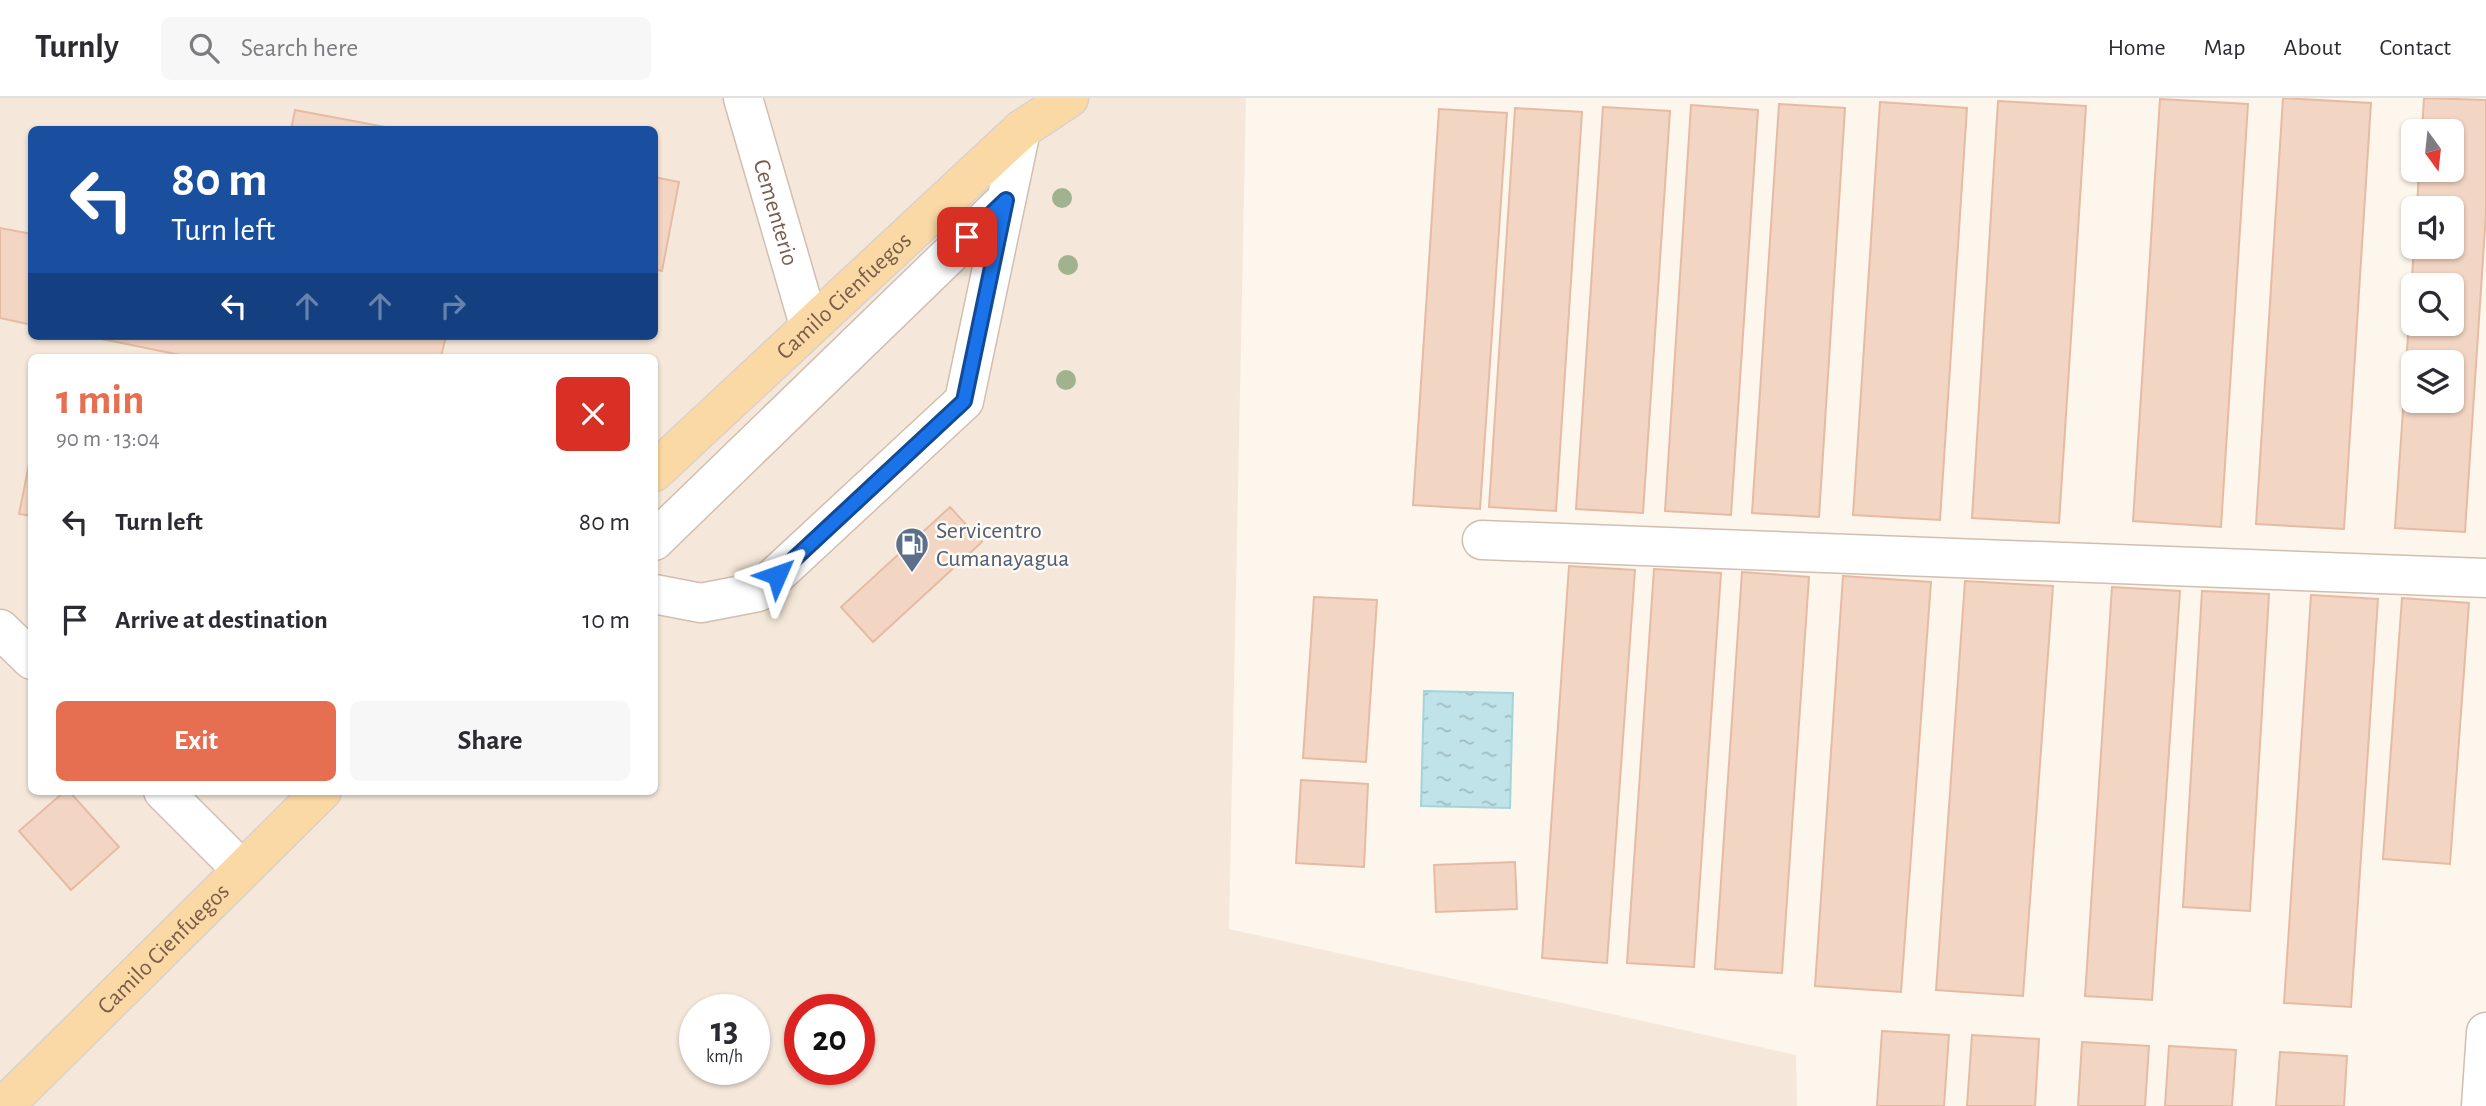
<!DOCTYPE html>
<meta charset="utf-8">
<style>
:root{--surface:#fff;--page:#f7f7f7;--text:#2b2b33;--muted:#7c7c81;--line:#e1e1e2;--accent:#e76f51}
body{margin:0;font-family:"Alegreya Sans",sans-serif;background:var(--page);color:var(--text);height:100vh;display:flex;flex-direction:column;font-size:26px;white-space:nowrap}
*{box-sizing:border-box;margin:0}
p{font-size:23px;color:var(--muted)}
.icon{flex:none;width:38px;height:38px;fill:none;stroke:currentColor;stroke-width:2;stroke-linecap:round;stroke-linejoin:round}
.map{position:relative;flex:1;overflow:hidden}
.side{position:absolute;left:28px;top:256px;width:630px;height:441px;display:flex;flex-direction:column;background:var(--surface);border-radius:10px;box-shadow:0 2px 5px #0004}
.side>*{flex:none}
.hud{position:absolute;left:28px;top:28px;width:630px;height:214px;border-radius:10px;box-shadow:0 2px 5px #0004;background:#1a4fa0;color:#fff;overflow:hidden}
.needle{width:46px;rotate:165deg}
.controls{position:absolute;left:2401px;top:21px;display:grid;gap:14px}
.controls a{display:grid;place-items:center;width:63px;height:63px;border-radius:10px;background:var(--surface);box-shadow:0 2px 5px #0004;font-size:35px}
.speed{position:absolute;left:679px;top:896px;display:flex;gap:14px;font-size:35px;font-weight:700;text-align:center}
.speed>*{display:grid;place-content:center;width:91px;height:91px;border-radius:50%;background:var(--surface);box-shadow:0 2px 5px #0004;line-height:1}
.speed small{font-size:18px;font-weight:400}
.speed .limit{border:10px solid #d22;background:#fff;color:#111}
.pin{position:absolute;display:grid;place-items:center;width:60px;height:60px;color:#fff;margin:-30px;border-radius:14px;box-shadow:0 4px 10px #0006}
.me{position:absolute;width:77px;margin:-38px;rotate:47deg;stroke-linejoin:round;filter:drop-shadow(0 0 5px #0008)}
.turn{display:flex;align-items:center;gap:24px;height:147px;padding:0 28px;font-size:32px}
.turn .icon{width:91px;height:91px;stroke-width:2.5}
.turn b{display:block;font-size:49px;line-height:60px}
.lanes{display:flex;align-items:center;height:66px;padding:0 28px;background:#0003;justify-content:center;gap:35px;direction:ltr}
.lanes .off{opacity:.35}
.round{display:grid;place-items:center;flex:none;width:74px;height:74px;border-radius:10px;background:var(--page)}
.head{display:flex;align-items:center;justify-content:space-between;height:119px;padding:0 28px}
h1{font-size:42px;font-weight:700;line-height:52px;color:var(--accent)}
.action{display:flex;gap:14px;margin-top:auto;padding:14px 28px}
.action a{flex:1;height:80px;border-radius:10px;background:var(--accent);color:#fff;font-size:28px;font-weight:700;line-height:80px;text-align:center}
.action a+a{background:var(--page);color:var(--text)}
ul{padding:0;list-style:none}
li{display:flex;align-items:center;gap:21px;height:98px;padding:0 28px}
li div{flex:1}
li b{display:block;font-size:26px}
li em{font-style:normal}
header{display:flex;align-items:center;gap:42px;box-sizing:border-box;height:98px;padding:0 35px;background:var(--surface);border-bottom:2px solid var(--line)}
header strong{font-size:33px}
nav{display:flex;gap:38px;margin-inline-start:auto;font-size:24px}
.search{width:490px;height:63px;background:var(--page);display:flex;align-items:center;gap:18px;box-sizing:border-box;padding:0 24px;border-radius:10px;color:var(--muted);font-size:26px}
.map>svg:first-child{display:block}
.residential{fill:#f5e8da;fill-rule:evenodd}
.water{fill:url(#water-ripples);stroke:#a5d3da;stroke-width:2}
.building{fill:#f3d5c3;stroke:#e6bba3;stroke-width:2;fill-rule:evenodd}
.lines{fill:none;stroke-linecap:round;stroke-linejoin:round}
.minor-casing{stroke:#d1beb0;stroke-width:41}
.major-casing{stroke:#dad1cd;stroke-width:41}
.minor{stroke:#fff;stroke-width:38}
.major{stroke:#fbd9a5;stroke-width:38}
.tree{fill:#a0b28e}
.route-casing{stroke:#114b97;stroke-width:18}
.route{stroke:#1a73e8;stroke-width:12}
.labels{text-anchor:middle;stroke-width:5;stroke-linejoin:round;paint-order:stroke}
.street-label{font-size:24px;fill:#7a5c4d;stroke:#fffaf3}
.service-label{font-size:24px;fill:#4e5e75;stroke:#fffaf3;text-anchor:start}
</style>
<header>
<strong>Turnly</strong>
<div class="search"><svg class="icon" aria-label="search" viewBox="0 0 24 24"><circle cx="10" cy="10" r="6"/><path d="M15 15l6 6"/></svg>Search here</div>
<nav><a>Home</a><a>Map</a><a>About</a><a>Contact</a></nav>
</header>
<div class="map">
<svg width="2486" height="1008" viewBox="0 0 2486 1008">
<defs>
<pattern id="water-ripples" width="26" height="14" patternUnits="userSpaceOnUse" patternTransform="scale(1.75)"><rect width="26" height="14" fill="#bfe3e8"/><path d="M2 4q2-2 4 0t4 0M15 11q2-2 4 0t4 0" fill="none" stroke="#a0bbbe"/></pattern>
</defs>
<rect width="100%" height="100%" fill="#fdf6ec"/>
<path class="residential" d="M0,0H1246L1229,831L1796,957L1797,1008H0ZM32,32H654V238H32ZM32,259H654V693H32ZM695,912H754V971H695ZM800,912H859V971H800Z"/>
<path class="water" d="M1424,593L1513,595L1510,710L1421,708Z"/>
<path class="building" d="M2283,0L2371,5L2344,431L2256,426Z
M2424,0L2486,2V115L2465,434L2395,430L2414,149H2452V110H2417L2419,72H2452V33H2422ZM2413,187H2452V226H2413ZM2413,264H2452V303H2413Z
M2160,1L2248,6L2221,429L2133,423Z
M1998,3L2086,8L2059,425L1972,420Z
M1880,4L1967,10L1940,422L1853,417Z
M1779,6L1845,10L1819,419L1752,415Z
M1691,7L1758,12L1731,417L1665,413Z
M1603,9L1670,13L1643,415L1576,411Z
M1515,10L1582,14L1556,413L1489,409Z
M1439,11L1507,15L1480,411L1413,407Z
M295,12L401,32H291Z
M654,79L679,84L662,173L654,171Z
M0,130L32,136V227L0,220Z
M87,238H446L441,259H190Z
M32,351V418L19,416Z
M950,409L982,444L873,544L841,509Z
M1569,468L1635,472L1607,865L1542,860Z
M1654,471L1721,475L1694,869L1627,865Z
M1742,474L1809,479L1782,875L1715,871Z
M1843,478L1931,484L1901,894L1815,888Z
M1965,483L2053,488L2023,898L1936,892Z
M2112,489L2180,493L2152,902L2085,898Z
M2202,493L2269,496L2250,813L2183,809Z
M2311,497L2378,501L2351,909L2284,905Z
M1314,499L1377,502L1366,664L1303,660Z
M2402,500L2469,505L2450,766L2383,761Z
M1301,682L1368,686L1364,769L1296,765Z
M65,693H69L119,749L71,792L19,733Z
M1515,764L1517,811L1436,814L1434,767Z
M1882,933L1949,937L1944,1008H1877Z
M1972,937L2039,941L2035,1008H1967Z
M2082,944L2149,948L2145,1008H2078Z
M2169,948L2236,952L2232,1008H2165Z
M2280,954L2347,958L2344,1008H2276Z"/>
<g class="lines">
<g class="minor-casing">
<g id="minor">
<path id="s1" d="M743,0L809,227"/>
<path d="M1482,442L2486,480"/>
<path d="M654,443L1006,102"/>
<path d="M654,496L701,505L758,494L964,303L1021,32"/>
<path d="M0,531L32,562"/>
<path d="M163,693L241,771"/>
<path d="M2481,1008L2486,934"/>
</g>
</g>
<g class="major-casing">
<g id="major">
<path id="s2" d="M654,374L1021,32L1069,0"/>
<path id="s3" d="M4,1008L322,693"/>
</g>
</g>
<use href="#minor" class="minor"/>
<use href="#major" class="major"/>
</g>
<g class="tree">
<circle cx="1062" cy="100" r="10"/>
<circle cx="1068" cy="167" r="10"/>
<circle cx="1066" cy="282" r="10"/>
</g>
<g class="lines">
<g class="route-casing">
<path id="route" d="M777,477L964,303L1006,102L967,139"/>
</g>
<use href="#route" class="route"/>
</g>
<defs>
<g id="fuel-pin" transform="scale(1.75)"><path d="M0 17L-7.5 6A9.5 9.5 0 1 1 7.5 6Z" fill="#5c6f8a" stroke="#fffaf3"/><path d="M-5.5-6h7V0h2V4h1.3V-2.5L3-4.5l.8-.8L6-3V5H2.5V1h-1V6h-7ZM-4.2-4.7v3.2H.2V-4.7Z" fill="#fff"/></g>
</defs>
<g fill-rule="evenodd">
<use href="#fuel-pin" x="912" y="446"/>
</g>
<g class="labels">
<g class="street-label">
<text dy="8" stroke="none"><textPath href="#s1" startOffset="119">Cementerio</textPath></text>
<text dy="8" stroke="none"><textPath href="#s2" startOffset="259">Camilo Cienfuegos</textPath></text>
<text dy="8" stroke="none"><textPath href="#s3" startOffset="224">Camilo Cienfuegos</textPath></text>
</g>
<g class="service-label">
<text x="936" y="440">Servicentro<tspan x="936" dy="28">Cumanayagua</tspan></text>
</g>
</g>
</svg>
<div class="controls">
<a><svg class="needle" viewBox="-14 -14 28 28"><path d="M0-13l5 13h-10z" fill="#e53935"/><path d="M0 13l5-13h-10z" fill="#7c7c81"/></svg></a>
<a><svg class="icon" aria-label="sound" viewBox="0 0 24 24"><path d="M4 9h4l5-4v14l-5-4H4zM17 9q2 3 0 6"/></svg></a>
<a><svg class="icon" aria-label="search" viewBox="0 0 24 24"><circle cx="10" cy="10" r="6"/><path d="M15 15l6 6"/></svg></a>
<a><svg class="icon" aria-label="layers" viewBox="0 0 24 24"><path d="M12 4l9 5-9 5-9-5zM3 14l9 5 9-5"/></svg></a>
</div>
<div class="speed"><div>13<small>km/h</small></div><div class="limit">20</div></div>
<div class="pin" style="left:967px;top:139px;background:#d93025"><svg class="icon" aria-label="arrive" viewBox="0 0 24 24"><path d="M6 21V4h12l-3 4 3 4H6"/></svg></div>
<svg class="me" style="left:777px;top:477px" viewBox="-20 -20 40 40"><path d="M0-17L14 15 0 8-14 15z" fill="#1a73e8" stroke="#fff" stroke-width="4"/></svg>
<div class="hud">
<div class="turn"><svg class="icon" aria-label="left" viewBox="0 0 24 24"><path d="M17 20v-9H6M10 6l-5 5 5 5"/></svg><div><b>80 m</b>Turn left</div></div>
<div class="lanes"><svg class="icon" aria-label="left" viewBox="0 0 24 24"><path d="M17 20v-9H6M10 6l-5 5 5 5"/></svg><svg class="icon off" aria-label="ahead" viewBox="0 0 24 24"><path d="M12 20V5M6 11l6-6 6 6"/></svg><svg class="icon off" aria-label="ahead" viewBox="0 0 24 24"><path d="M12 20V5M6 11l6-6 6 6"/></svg><svg class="icon off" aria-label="right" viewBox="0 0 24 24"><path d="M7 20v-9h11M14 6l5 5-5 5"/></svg></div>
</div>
<section class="side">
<div class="head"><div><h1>1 min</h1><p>90 m · 13:04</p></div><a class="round" style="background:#d93025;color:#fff"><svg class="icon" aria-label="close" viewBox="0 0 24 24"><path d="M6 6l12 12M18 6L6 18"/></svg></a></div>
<ul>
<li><svg class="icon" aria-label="left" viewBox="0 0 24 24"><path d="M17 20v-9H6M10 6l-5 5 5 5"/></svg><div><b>Turn left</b></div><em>80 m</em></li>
<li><svg class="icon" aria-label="arrive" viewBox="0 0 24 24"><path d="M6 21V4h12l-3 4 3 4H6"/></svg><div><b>Arrive at destination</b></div><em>10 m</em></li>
</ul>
<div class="action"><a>Exit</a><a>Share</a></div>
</section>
</div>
